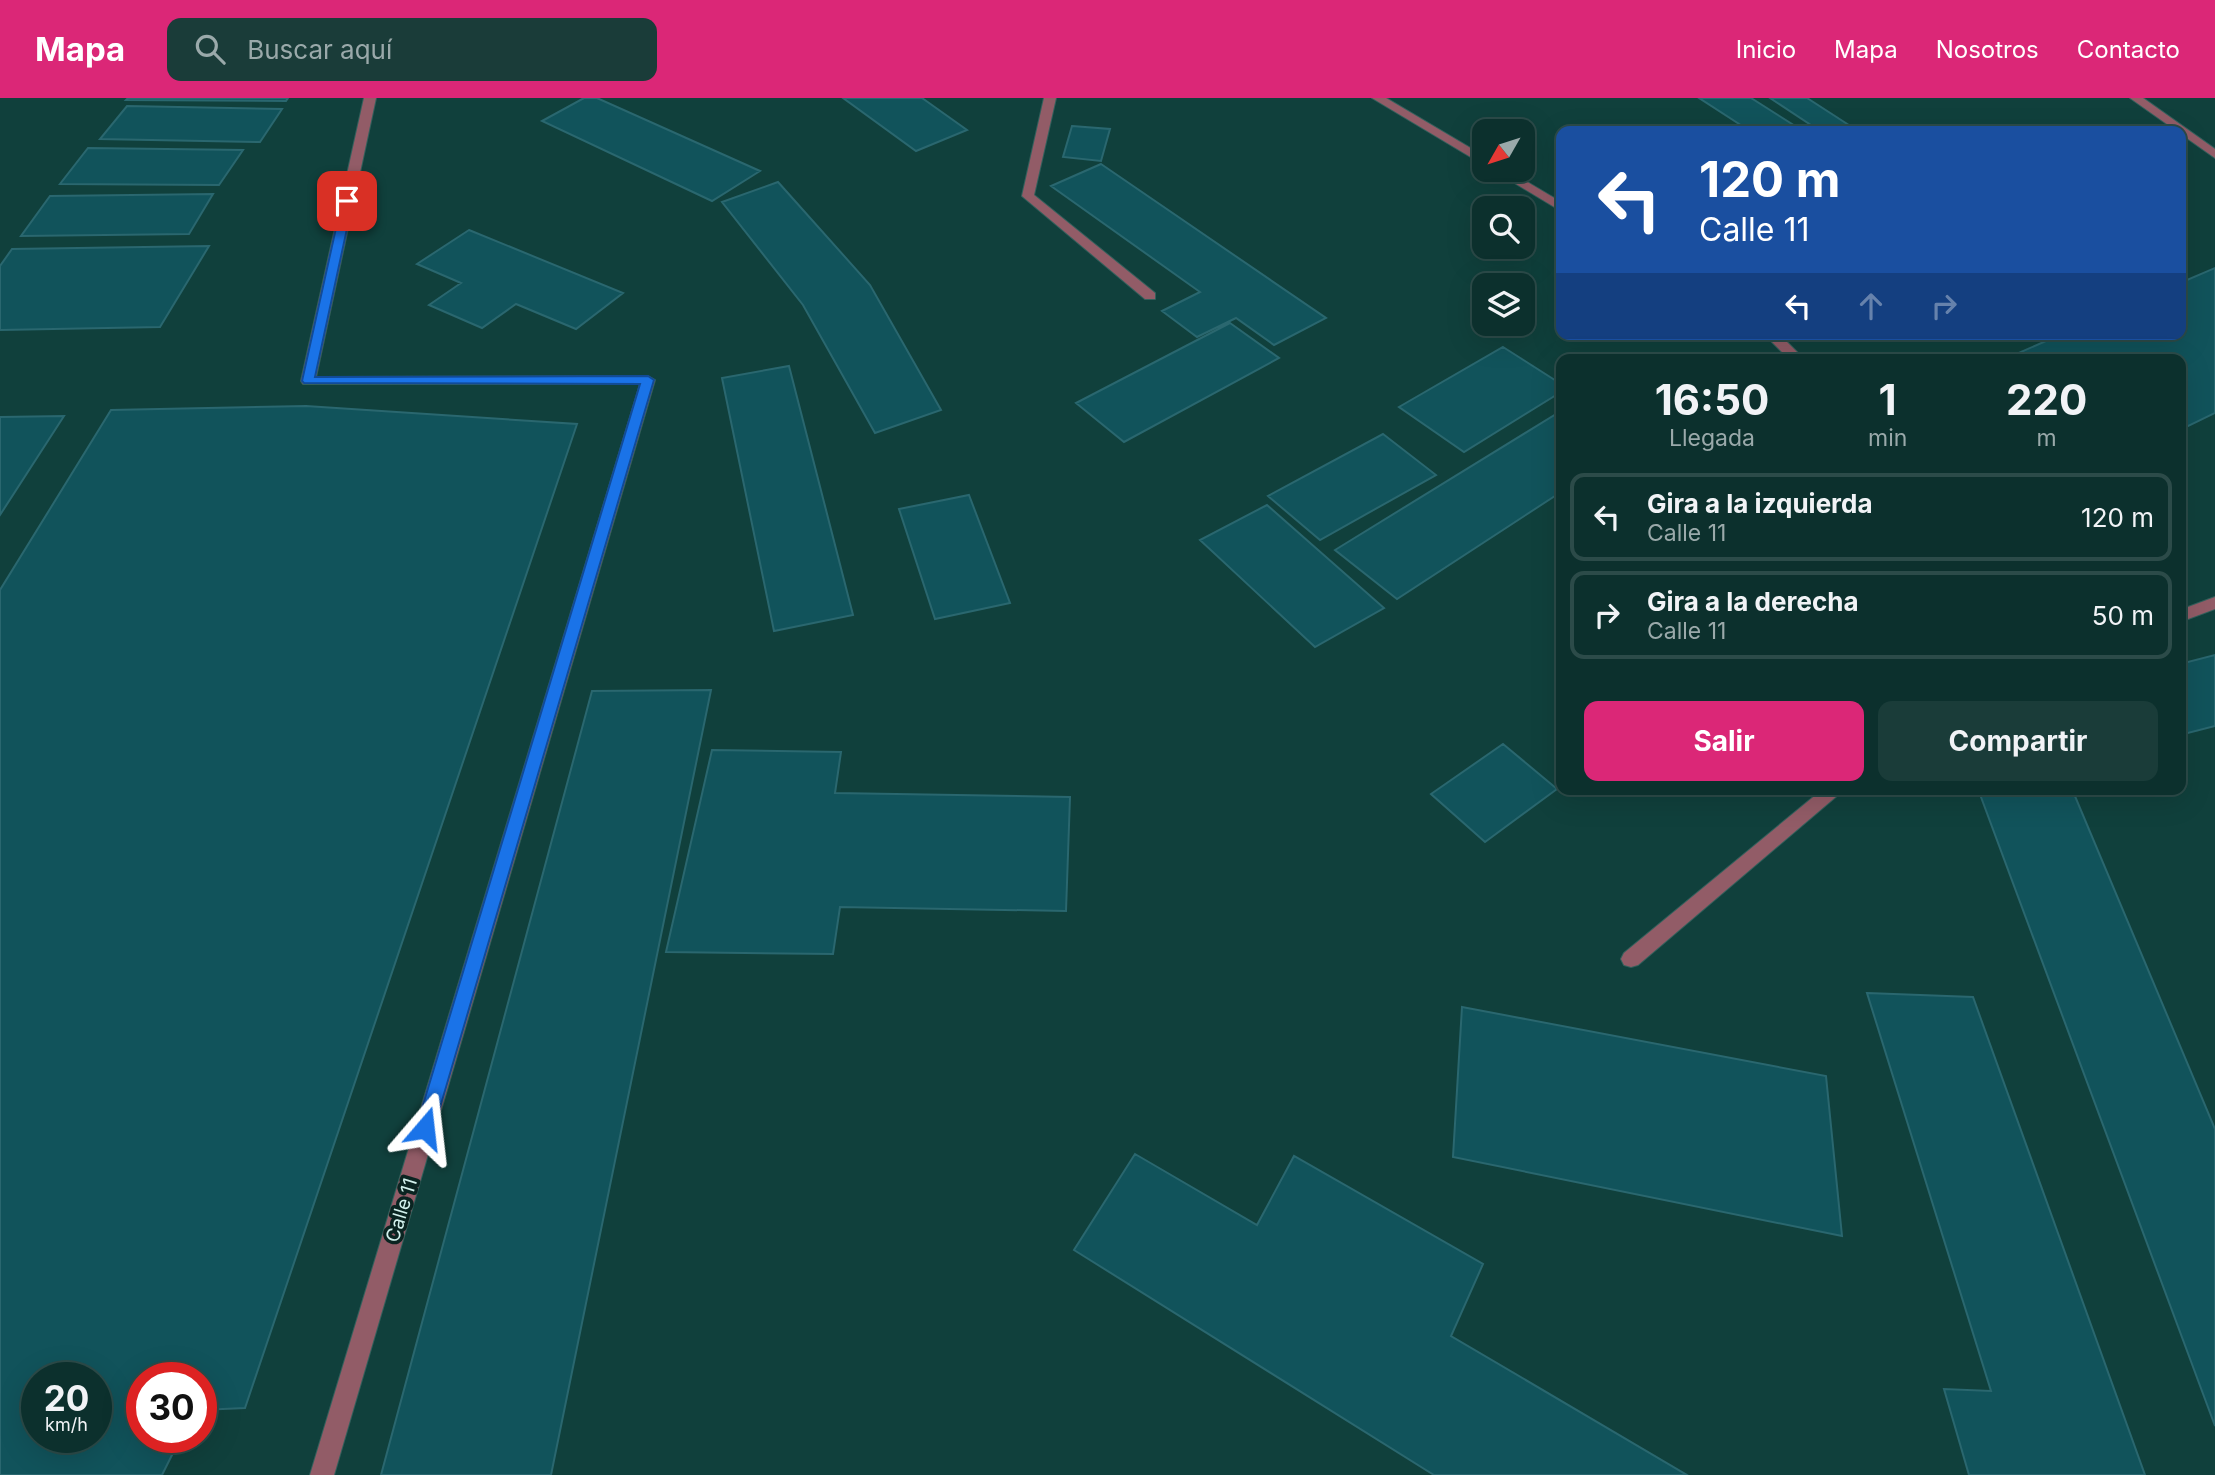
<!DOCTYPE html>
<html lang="es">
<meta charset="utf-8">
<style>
:root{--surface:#0c302d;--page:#1a3c39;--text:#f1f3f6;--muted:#9aa9aa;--line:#2c4b49;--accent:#db2777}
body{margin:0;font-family:Inter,sans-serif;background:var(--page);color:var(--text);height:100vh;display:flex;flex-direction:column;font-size:26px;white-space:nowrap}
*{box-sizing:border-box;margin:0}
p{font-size:23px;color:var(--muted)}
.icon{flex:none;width:38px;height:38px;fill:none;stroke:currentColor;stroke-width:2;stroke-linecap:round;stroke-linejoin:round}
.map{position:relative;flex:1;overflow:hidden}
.sheet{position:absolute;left:1556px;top:256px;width:630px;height:441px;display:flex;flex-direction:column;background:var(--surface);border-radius:14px;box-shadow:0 7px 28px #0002,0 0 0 2px var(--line)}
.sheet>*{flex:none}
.banner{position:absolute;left:1556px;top:28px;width:630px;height:214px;border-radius:14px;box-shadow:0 7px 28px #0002,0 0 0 2px var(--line);background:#1a4fa0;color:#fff;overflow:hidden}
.needle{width:46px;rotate:231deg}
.buttons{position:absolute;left:1472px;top:21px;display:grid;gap:14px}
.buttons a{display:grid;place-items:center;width:63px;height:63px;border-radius:14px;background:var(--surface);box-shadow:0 7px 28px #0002,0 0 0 2px var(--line);font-size:35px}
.speed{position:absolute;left:21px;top:1264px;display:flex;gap:14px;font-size:35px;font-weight:700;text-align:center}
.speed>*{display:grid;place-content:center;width:91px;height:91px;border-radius:50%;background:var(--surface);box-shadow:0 7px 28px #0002,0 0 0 2px var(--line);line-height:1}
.speed small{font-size:18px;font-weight:400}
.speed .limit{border:10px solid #d22;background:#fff;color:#111}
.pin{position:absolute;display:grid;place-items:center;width:60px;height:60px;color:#fff;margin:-30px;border-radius:14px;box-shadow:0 4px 10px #0006}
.me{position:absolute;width:77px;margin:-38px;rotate:17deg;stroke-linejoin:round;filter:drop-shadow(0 0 5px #0008)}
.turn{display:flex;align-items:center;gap:24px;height:147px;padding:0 28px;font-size:32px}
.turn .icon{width:91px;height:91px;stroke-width:2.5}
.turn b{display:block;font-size:49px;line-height:60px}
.lanes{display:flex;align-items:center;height:66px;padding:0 28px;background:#0003;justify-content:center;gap:35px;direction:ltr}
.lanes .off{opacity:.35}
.eta{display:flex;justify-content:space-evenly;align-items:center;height:119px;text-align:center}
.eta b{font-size:42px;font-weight:700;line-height:49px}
.cta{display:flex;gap:14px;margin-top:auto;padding:14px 28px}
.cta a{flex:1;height:80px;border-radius:14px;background:var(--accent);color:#fff;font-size:28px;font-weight:700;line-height:80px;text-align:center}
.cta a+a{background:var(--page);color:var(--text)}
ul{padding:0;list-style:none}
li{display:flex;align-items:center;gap:21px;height:88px;margin:0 14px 10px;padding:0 14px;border:4px solid var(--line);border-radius:14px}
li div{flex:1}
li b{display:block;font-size:26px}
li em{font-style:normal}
header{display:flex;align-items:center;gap:42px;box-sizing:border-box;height:98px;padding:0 35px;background:var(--accent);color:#fff}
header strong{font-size:33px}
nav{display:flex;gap:38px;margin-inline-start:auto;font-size:24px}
.search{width:490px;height:63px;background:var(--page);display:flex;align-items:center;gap:18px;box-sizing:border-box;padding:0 24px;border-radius:14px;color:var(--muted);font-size:26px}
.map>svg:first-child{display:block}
.building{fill:#11535b;stroke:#2a676f;stroke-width:2;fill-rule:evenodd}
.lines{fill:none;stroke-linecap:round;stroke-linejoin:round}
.street-casing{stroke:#33605c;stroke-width:2}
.street{fill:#925c67;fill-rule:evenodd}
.route{fill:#1a73e8;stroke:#114b97;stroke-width:2}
.labels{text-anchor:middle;stroke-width:7;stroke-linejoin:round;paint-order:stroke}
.street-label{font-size:19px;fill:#d3f1ed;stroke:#0a2421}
</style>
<header>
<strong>Mapa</strong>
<div class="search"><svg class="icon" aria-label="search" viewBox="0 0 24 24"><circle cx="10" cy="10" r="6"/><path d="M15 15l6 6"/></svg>Buscar aquí</div>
<nav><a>Inicio</a><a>Mapa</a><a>Nosotros</a><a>Contacto</a></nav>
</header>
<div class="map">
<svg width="2215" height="1377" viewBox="0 0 2215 1377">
<rect width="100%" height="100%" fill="#10403c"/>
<path class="building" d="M128,0H288L286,3L126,2Z
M584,0H597L760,73L712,103L542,23Z
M843,0H922L967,32L916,53Z
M1699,0H1751L1803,33H1750Z
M1770,0H1807L1858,33H1820Z
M127,8L282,11L260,44L100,41Z
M1072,28L1110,31L1101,63L1063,59Z
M88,50L243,52L219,87L60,86Z
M1101,66L1326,220L1274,247L1236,220L1197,239L1162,213L1200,194L1051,88Z
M778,84L870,187L941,312L875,335L803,207L722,104Z
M213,96L189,136L21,138L50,98Z
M469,132L623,195L576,231L516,206L482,230L429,207L461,185L417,166Z
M209,148L160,229L0,232V168L12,151Z
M2215,170V315L2180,332V261H2005L2062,236H2180V185Z
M1230,225L1279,260L1124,344L1076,305Z
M1503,249L1561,286V294L1464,354L1399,309Z
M789,268L853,517L774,533L722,280Z
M306,308L577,326L245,1310L201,1312V1279H142V1339H181L162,1377H0V492L111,312ZM37,1279H96V1339H37Z
M1561,313V394L1397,501L1335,452Z
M64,318L0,417V319Z
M1383,336L1436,377L1320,442L1268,398Z
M969,397L1010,505L935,521L899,411Z
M1267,407L1384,510L1315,549L1200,442Z
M2215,557V628L2180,637V566Z
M711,592L551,1377H381L592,593Z
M1503,646L1557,691L1485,744L1431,696Z
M712,652L841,654L835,695L1070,699L1066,813L840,809L833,856L666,854Z
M1978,691H2072L2215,1031V1328Z
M1867,895L1973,899L2145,1377H1969L1944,1291L1991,1293Z
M1462,909L1826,978L1842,1138L1453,1059Z
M1135,1056L1257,1127L1294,1058L1483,1166L1451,1238L1687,1377H1434L1074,1152Z"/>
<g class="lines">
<g class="street-casing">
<path id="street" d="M364,0H376L316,279L648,278L655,282L334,1377H310L640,286H303L301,283Z
M1044,0H1056L1034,97L1155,195V201H1145L1022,98Z
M1372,0H1386L1484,58V67Z
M2130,0H2143L2215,51V60Z
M1493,72H1507L1561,104V113Z
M1764,236H1779L1804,261H1789Z
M2215,499V511L2180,524V512Z
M1823,691H1845L1638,867L1631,869L1624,867L1621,861L1624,855Z"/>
</g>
<use href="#street" class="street"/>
</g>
<path class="route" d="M347,99L353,103L315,279L648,278L654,282L434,1030L432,1036L425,1039L418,1036L416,1030L640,286L304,285L302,283L342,103Z"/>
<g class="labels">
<g class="street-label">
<text transform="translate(401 1112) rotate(-73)" y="7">Calle 11</text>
</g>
</g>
</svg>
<div class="buttons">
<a><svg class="needle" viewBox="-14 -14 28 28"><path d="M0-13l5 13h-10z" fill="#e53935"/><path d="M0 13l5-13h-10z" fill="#9aa9aa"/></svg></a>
<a><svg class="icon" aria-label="search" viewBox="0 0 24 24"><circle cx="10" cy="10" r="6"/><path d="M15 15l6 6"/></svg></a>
<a><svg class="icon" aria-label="layers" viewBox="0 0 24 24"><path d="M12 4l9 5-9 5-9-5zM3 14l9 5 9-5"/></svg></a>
</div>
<div class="speed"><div>20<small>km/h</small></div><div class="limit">30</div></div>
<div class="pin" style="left:347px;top:103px;background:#d93025"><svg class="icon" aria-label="arrive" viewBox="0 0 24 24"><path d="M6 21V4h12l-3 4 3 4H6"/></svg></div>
<svg class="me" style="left:425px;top:1030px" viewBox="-20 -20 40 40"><path d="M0-17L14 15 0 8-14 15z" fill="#1a73e8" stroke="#fff" stroke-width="4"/></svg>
<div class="banner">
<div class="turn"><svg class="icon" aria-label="left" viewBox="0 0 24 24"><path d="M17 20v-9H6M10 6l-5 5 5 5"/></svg><div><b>120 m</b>Calle 11</div></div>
<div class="lanes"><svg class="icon" aria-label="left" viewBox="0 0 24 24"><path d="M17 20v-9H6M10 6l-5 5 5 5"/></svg><svg class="icon off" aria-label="ahead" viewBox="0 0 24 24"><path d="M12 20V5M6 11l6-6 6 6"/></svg><svg class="icon off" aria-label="right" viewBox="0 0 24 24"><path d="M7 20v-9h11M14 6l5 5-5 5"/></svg></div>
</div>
<section class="sheet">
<div class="eta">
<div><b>16:50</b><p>Llegada</p></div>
<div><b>1</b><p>min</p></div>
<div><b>220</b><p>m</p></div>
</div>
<ul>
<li><svg class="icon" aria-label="left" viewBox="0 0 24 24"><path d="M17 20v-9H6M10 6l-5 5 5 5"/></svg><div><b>Gira a la izquierda</b><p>Calle 11</p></div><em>120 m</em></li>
<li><svg class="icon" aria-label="right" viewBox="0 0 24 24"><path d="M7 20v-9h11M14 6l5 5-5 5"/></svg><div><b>Gira a la derecha</b><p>Calle 11</p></div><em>50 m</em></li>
</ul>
<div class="cta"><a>Salir</a><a>Compartir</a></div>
</section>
</div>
